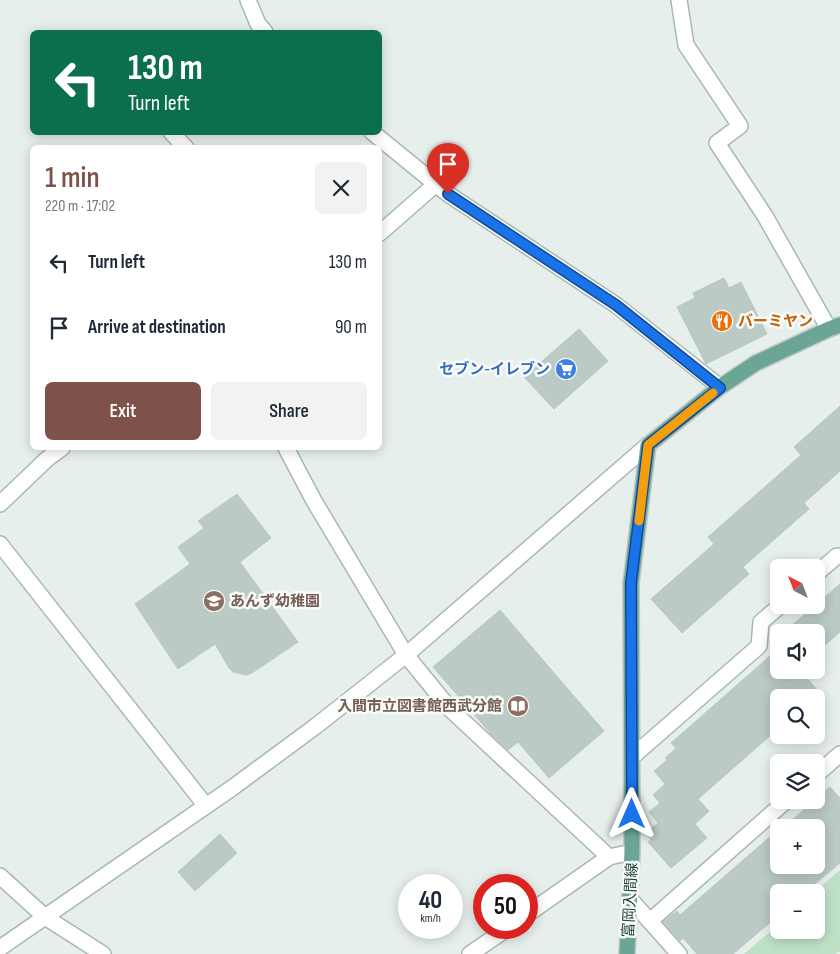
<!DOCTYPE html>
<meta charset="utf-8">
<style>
:root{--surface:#fff;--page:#f2f2f3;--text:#1f2937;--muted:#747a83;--accent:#7f5249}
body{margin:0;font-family:"Sofia Sans Condensed","Noto Sans JP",sans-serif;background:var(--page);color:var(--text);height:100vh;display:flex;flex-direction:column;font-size:19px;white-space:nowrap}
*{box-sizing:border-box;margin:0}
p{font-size:16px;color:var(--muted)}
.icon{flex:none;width:28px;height:28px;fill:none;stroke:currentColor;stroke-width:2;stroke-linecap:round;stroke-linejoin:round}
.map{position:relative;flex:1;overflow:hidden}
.panel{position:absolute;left:30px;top:145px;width:352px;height:305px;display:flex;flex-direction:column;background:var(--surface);border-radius:8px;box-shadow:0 2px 12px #0003}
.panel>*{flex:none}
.guide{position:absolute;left:30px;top:30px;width:352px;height:105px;border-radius:8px;box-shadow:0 2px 12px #0003;background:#0b6e4f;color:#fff;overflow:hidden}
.needle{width:32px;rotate:318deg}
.tools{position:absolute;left:770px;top:559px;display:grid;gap:10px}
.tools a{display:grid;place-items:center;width:55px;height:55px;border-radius:8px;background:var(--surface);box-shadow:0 2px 12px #0003;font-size:25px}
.speed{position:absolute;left:398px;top:874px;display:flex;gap:10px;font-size:25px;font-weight:700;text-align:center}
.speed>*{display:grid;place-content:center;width:65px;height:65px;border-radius:50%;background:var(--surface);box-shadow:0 2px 12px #0003;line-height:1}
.speed small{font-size:12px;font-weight:400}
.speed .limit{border:8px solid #d22;background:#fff;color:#111}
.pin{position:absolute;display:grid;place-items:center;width:42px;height:42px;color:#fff;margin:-51px -21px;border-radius:50% 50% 50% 0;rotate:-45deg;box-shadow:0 0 5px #0007}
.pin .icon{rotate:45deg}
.me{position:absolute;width:55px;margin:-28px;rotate:0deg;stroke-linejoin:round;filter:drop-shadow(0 0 4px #0008)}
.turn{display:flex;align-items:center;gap:18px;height:105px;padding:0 15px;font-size:22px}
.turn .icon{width:65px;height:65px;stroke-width:2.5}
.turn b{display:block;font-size:35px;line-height:42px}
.round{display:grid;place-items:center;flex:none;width:52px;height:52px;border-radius:8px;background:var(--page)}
.summary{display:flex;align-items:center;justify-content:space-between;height:85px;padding:0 15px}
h1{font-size:30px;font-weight:600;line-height:38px;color:var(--accent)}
.button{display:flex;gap:10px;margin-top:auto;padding:10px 15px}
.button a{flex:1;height:58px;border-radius:8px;background:var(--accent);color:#fff;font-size:20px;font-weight:600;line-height:58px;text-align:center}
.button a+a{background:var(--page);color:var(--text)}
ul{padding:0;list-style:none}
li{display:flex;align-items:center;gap:15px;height:65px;padding:0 15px}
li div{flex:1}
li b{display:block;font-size:19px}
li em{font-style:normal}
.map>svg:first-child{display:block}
.green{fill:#bfe0c8}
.building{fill:#bbcac4;stroke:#b8c9c2}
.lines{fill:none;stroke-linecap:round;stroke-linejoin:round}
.minor-casing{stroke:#a8b8b2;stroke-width:18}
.major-casing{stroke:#c2cac8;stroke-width:18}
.minor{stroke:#fff;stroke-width:15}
.major{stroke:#6aa596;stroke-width:15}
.route-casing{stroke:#114b97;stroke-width:12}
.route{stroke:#1a73e8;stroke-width:9}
.slow{stroke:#f59e0b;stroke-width:9}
.labels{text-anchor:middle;stroke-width:5;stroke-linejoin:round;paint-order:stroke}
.food-label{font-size:15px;font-weight:bold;fill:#c56008;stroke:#f7fbf9;text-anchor:start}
.shop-label{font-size:15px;font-weight:bold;fill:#366cbe;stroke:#f7fbf9;text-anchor:end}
.education-label{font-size:15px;font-weight:bold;fill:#785e54;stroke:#f7fbf9;text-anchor:start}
.street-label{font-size:15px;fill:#24423a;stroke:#f7fbf9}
</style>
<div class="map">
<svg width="840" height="954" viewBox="0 0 840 954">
<rect width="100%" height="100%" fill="#e6efeb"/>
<path class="green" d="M840,870V951L836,954H744L779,924V930H816V892H814Z"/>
<path class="building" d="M724,278L729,288L741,282L767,334L706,364L677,307L695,298L693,293Z
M579,329L608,361L554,409L524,377Z
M840,406V471L804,503L809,509L743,567L749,574L682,633L651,599L714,544L708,537L801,455L794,447Z
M237,494L271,538L240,562L298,642L252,673L246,675L233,672L229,668L215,644L178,669L135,604L190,564L178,547L204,528L198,521Z
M840,584V632L816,653V632H784Z
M500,610L604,731L549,778L518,742L508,750L491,734L433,667Z
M779,648V670H800L824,698H779V728L698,799L709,811L695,824L707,838L671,868L648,842L651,839L646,833L658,823L649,812L660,803L653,795L665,784L654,771L667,760L665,758L676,748L671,743Z
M830,787L840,798V863L805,892H779V915L733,954H697L683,938L680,941L663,922L677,911L680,915L779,829V865H816V828H783Z
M220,834L237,853L195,891L178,872Z"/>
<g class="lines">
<g class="minor-casing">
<path id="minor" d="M248,0L258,24L265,32
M679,0L686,45L740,126L717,143L765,216L829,329
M171,132L186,148
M372,132L448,194L616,305L720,387
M380,233L436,184
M286,448L314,501L406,655L450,709L609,857L632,852
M0,504L47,459L62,448
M0,544L206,806
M816,574L837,556
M632,757L759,646L761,622L781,605
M816,775L840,754
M0,876L45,917L103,954
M630,899L679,954
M526,915L609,857
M650,921L787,800
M0,948L232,788L316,726L406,655L648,445
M470,954L508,928"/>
</g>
<g class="major-casing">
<path id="major" d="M627,954L632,852L631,583L648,445L720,387L756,363L829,329L840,325"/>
</g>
<use href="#minor" class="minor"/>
<use href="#major" class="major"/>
</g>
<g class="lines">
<g class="route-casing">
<path id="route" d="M448,194L616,305L720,388L648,445L631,583L632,814"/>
</g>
<use href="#route" class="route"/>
<path class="slow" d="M639,521L648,445L713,393"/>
</g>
<defs>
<g id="restaurant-disc" transform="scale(1.125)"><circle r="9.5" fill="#e8710a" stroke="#f7fbf9"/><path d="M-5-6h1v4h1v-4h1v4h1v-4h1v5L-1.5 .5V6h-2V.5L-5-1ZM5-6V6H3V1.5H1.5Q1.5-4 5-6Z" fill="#fff"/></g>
<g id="supermarket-disc" transform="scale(1.125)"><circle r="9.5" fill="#3f7fe0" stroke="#f7fbf9"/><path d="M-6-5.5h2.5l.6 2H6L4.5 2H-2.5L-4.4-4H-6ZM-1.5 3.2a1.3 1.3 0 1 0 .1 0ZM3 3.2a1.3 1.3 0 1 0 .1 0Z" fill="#fff"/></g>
<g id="school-disc" transform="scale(1.125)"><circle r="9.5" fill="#8d6e63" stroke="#f7fbf9"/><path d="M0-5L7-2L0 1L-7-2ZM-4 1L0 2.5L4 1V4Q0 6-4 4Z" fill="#fff"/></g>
<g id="library-disc" transform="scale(1.125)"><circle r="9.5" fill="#8d6e63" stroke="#f7fbf9"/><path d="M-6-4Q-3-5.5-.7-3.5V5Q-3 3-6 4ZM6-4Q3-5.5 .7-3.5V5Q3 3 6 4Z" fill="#fff"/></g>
</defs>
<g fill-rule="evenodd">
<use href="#restaurant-disc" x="722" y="321"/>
<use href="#supermarket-disc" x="566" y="369"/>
<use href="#school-disc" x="214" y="601"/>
<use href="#library-disc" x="518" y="706"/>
</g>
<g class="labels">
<g class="food-label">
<text x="738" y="326">バーミヤン</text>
</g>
<g class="shop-label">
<text x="550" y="374">セブン-イレブン</text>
</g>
<g class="education-label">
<text x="230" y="606">あんず幼稚園</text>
<text x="502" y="711" text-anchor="end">入間市立図書館西武分館</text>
</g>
<g class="street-label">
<text transform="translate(630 900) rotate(-87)" y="5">富岡入間線</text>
</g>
</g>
</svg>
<div class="tools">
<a><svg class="needle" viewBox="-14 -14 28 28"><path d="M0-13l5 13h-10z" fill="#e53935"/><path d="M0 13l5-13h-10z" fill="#747a83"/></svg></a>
<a><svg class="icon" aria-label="sound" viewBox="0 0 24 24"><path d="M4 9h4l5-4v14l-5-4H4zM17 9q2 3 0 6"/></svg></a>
<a><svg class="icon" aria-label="search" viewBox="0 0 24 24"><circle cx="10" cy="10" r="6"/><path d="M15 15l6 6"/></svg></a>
<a><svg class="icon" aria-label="layers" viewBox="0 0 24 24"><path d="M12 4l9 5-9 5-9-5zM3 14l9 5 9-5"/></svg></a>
<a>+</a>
<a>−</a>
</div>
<div class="speed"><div>40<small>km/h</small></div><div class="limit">50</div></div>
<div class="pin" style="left:448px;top:194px;background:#d93025"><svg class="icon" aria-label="arrive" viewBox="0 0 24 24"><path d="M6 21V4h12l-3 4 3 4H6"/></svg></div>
<svg class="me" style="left:632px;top:814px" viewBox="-20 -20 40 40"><path d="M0-17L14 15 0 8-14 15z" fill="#1a73e8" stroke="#fff" stroke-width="4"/></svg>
<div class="guide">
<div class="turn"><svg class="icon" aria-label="left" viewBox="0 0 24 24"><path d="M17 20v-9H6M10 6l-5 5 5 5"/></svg><div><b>130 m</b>Turn left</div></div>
</div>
<section class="panel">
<div class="summary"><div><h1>1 min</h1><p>220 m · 17:02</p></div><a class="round"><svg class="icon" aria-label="close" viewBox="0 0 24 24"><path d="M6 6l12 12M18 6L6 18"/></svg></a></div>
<ul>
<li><svg class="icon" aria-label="left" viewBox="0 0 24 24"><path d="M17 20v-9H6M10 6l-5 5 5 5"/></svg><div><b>Turn left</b></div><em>130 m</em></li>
<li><svg class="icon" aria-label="arrive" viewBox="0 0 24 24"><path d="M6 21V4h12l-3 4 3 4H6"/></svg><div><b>Arrive at destination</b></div><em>90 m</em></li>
</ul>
<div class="button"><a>Exit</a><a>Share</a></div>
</section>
</div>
